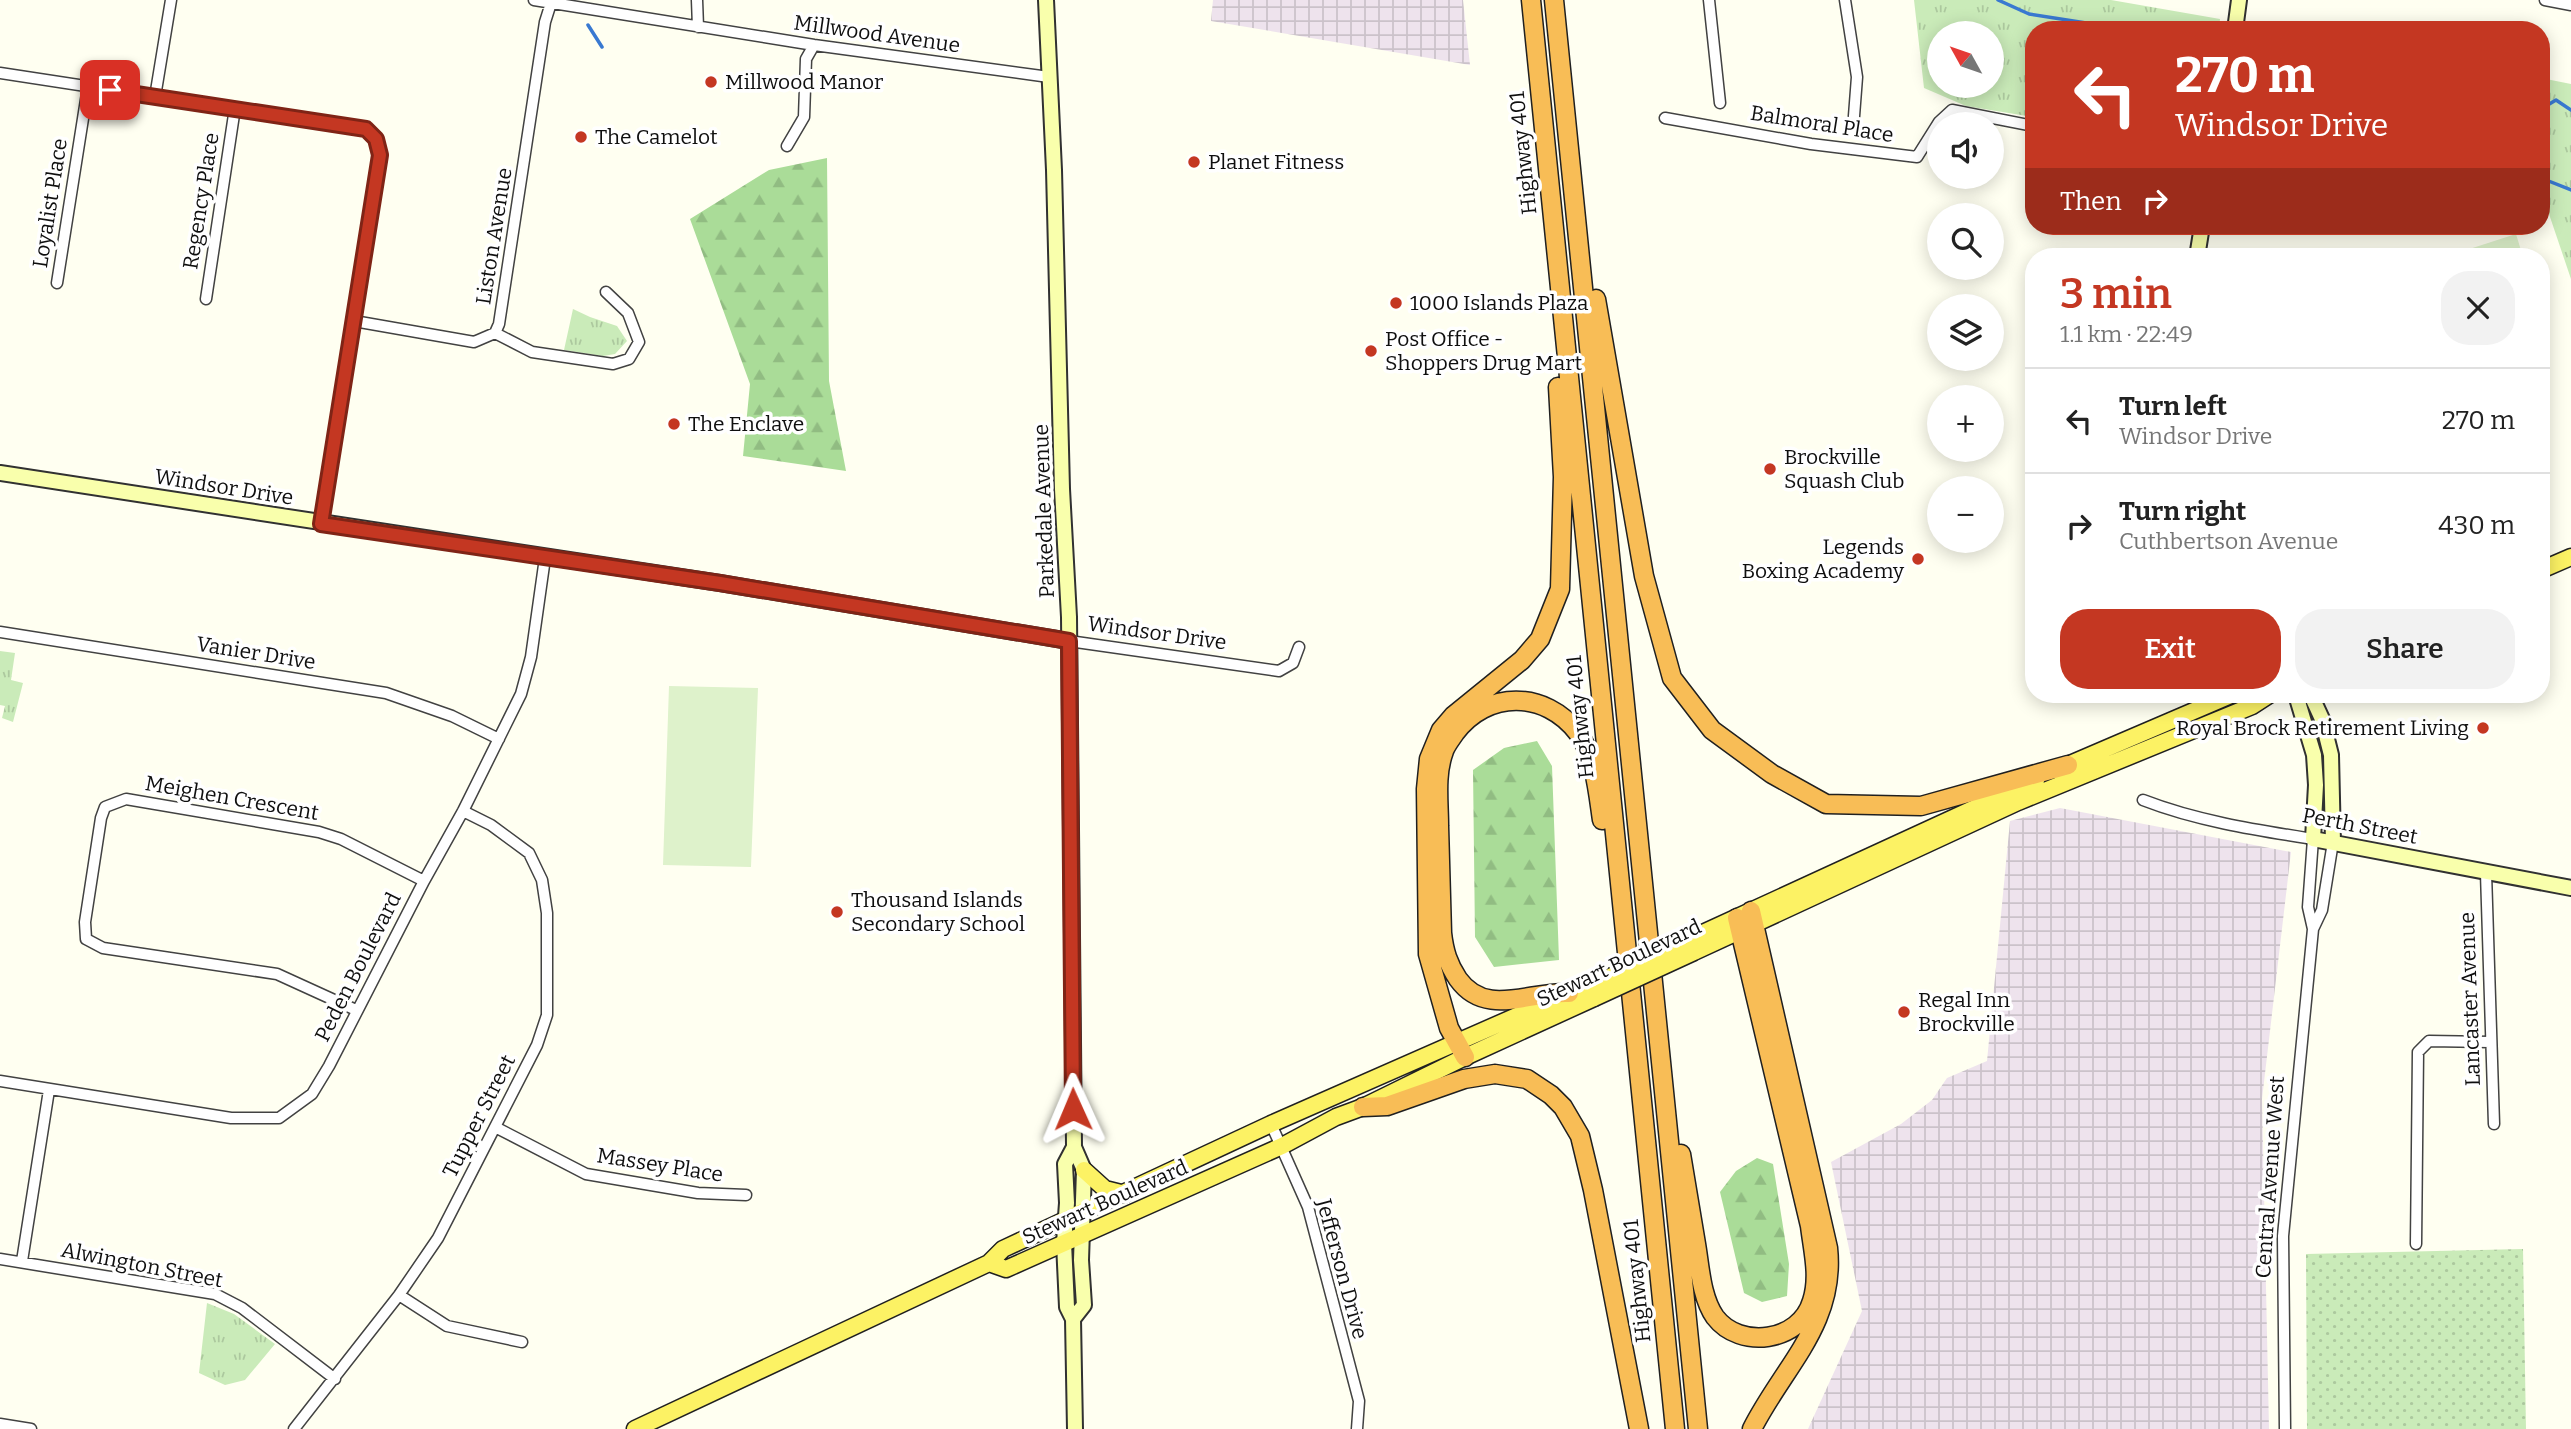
<!DOCTYPE html>
<meta charset="utf-8">
<style>
:root{--surface:#fff;--page:#f2f2f2;--text:#222;--muted:#767676;--line:#e0e0e0;--accent:#c43722}
body{margin:0;font-family:Bitter,serif;background:var(--page);color:var(--text);height:100vh;display:flex;flex-direction:column;font-size:26px;white-space:nowrap}
*{box-sizing:border-box;margin:0}
p{font-size:23px;color:var(--muted)}
.icon{flex:none;width:38px;height:38px;fill:none;stroke:currentColor;stroke-width:2;stroke-linecap:round;stroke-linejoin:round}
.map{position:relative;flex:1;overflow:hidden}
.panel{position:absolute;left:2025px;top:248px;width:525px;height:455px;display:flex;flex-direction:column;background:var(--surface);border-radius:28px;box-shadow:0 4px 18px #0003}
.panel>*{flex:none}
.top-card{position:absolute;left:2025px;top:21px;width:525px;height:214px;border-radius:28px;box-shadow:0 4px 18px #0003;background:#c43722;color:#fff;overflow:hidden}
.needle{width:46px;rotate:310deg}
.fabs{position:absolute;left:1927px;top:21px;display:grid;gap:14px}
.fabs a{display:grid;place-items:center;width:77px;height:77px;border-radius:50%;background:var(--surface);box-shadow:0 4px 18px #0003;font-size:35px}
.pin{position:absolute;display:grid;place-items:center;width:60px;height:60px;color:#fff;margin:-30px;border-radius:14px;box-shadow:0 4px 10px #0006}
.me{position:absolute;width:77px;margin:-38px;rotate:359deg;stroke-linejoin:round;filter:drop-shadow(0 0 5px #0008)}
.turn{display:flex;align-items:center;gap:24px;height:147px;padding:0 35px;font-size:32px}
.turn .icon{width:91px;height:91px;stroke-width:2.5}
.turn b{display:block;font-size:49px;line-height:60px}
.then{display:flex;align-items:center;height:66px;padding:0 35px;background:#0003;gap:14px;font-size:26px}
.round{display:grid;place-items:center;flex:none;width:74px;height:74px;border-radius:28px;background:var(--page)}
.head{display:flex;align-items:center;justify-content:space-between;height:119px;padding:0 35px}
h1{font-size:42px;font-weight:600;line-height:52px;color:var(--accent)}
.cta{display:flex;gap:14px;margin-top:auto;padding:14px 35px}
.cta a{flex:1;height:80px;border-radius:28px;background:var(--accent);color:#fff;font-size:28px;font-weight:600;line-height:80px;text-align:center}
.cta a+a{background:var(--page);color:var(--text)}
ul{padding:0;list-style:none}
li{display:flex;align-items:center;gap:21px;height:105px;padding:0 35px;border-top:2px solid var(--line)}
li div{flex:1}
li b{display:block;font-size:26px}
li em{font-style:normal}
.map>svg:first-child{display:block}
.industrial{fill:url(#industrial-grid)}
.grass{fill:url(#grass-dots)}
.forest{fill:url(#forest-firs)}
.park{fill:url(#park-tufts);fill-rule:evenodd}
.pitch{fill:#def2cb}
.lines{fill:none;stroke-linecap:round;stroke-linejoin:round}
.stream{stroke:#3979d1;stroke-width:3.5}
.street-casing{stroke:#424242;stroke-width:13}
.secondary-casing{stroke:#313131;stroke-width:18}
.primary-casing{stroke:#202020;stroke-width:19}
.highway-casing{stroke:#202020;stroke-width:21}
.street{stroke:#fff;stroke-width:10}
.secondary{stroke:#f9ffac;stroke-width:14}
.primary{stroke:#fcf264;stroke-width:16}
.highway{stroke:#f8bd56;stroke-width:18}
.primary-bridge-casing{stroke:#202020;stroke-width:19;stroke-linecap:butt}
.primary-bridge{stroke:#fcf264;stroke-width:16}
.route-casing{stroke:#7f2416;stroke-width:18}
.route{stroke:#c43722;stroke-width:12}
.poi-dot{fill:#c43722;stroke:#fff;stroke-width:2.5}
.labels{text-anchor:middle;stroke-width:7;stroke-linejoin:round;paint-order:stroke}
.street-label{font-size:21px;fill:#0f0f0f;stroke:#fff}
.poi-label{font-size:21px;fill:#0f0f0f;stroke:#fff;text-anchor:start}
</style>
<div class="map">
<svg width="2571" height="1429" viewBox="0 0 2571 1429">
<defs>
<pattern id="industrial-grid" width="8" height="8" patternUnits="userSpaceOnUse" patternTransform="scale(1.75)"><rect width="8" height="8" fill="#eee3ed"/><path d="M0 4h8M4 0v8" fill="none" stroke="#cbc2ca"/></pattern>
<pattern id="grass-dots" width="8" height="8" patternUnits="userSpaceOnUse" patternTransform="scale(1.75)"><rect width="8" height="8" fill="#caebb9"/><path d="M2 2h.1M6 6h.1" fill="none" stroke="#acc89e" stroke-width="1.8" stroke-linecap="round"/></pattern>
<pattern id="forest-firs" width="22" height="20" patternUnits="userSpaceOnUse" patternTransform="scale(1.75)"><rect width="22" height="20" fill="#aadc98"/><path d="M5 1l3.5 6h-7zM16 11l3.5 6h-7z" fill="#91bc82"/></pattern>
<pattern id="park-tufts" width="24" height="20" patternUnits="userSpaceOnUse" patternTransform="scale(1.75)"><rect width="24" height="20" fill="#caebb9"/><path d="M3 7l-1-3M5 7V3M7 7l1-3M15 17l-1-3M17 17v-4M19 17l1-3" fill="none" stroke="#acc89e"/></pattern>
</defs>
<rect width="100%" height="100%" fill="#fffff1"/>
<path class="industrial" d="M1213,0H1463L1470,65L1211,21Z
M2060,808L2291,852L2262,1099L2269,1429H1808L1862,1311L1831,1162L1901,1124L1932,1100L1947,1078L1987,1061L2010,821Z"/>
<path class="grass" d="M2523,1249L2526,1429H2307L2306,1254Z"/>
<path class="forest" d="M827,158L829,381L846,471L743,456L750,384L690,219L769,170Z
M1537,741L1552,766L1559,960L1494,967L1475,937L1473,770L1504,748Z
M1757,1158L1773,1164L1789,1264L1787,1296L1762,1302L1744,1293L1720,1192L1736,1171Z"/>
<path class="park" d="M1914,0H2111L2220,19L2219,30H2034L2033,117L1966,106L1924,88ZM1992,33V86H1939V33Z
M2541,78L2571,84V279L2549,214L2541,211Z
M573,309L590,317L617,326L627,341L615,354L603,356L564,350Z
M0,651L15,653L11,680L23,683L13,722L2,718L5,706L0,705Z
M207,1303L234,1314L275,1344L245,1380L225,1385L199,1373Z"/>
<path class="pitch" d="M2516,234L2523,257H2458L2457,253Z
M669,686L758,688L751,867L663,865Z"/>
<g class="lines">
<path class="stream" d="M1998,0L2029,14L2131,30
M588,25L602,47
M2541,109L2556,100L2571,110
M2541,178L2571,190"/>
<g class="street-casing">
<path id="street" d="M534,0L814,45L1049,77
M697,0L698,27
M1709,0L1720,103
M1845,0L1857,77L1853,129
M2545,0L2571,5
M0,73L366,129L376,139L380,155L321,524
M155,97L171,0
M1665,118L1811,144L1917,157L1939,122L1952,110L2034,126
M787,146L804,117L806,59L814,45
M57,283L88,87
M206,299L235,108
M354,321L474,342L495,333L499,324L545,22L551,3
M495,333L532,352L613,364L629,359L639,342L628,313L606,292
M0,632L386,693L452,716L499,739
M1069,641L1279,671L1293,663L1299,647
M2143,800C2197,821 2256,830 2313,839L2308,907L2313,929L2283,1236L2285,1429
M2486,873L2494,1124
M2313,929L2322,910L2333,842
M356,1010L277,974L103,948L86,939L85,922L101,818L105,807L126,799L319,832L341,839L424,881
M0,1081L231,1118H279L312,1094L329,1066L424,881L463,811L521,694L531,657L545,558
M1271,1124L1308,1207L1359,1401L1357,1429
M495,1127L586,1174L698,1193L746,1195
M2416,1244L2418,1052L2429,1041L2490,1042
M0,1259L215,1294L242,1308L335,1379
M22,1261L49,1090
M399,1295L447,1326L522,1342
M0,1424L31,1429
M294,1429L399,1295L438,1238L537,1045L547,1015V913L542,880L529,853L491,825L463,811"/>
</g>
<g class="secondary-casing">
<path id="secondary" d="M1046,0L1054,170L1062,489L1069,617L1074,1147L1084,1170L1081,1260L1084,1305L1073,1319
M2235,30L2239,0
M2197,257L2202,226
M0,473L720,583L1069,641
M2296,695L2314,755L2316,785L2313,839L2571,888
M2311,695L2322,719L2331,755L2333,842
M1074,1147L1065,1164L1067,1203L1064,1243L1067,1307L1073,1319L1075,1429"/>
</g>
<g class="primary-casing">
<path id="primary" d="M2541,570L2571,557
M2056,770L2231,695
M1692,938L2036,780
M1694,952L2018,802L2252,706L2269,695
M1084,1170L1105,1189L1125,1194
M989,1263L1006,1269L1282,1146L1336,1117L1363,1107L1465,1057L1594,998
M635,1429L989,1263L1003,1249L1271,1124L1569,993L1589,987"/>
</g>
<g class="highway-casing">
<path id="highway" d="M1531,0L1675,1429
M1554,0L1698,1429
M1596,299L1644,576L1672,678L1712,730L1772,774L1826,804L1921,806L2068,765
M1751,911L1828,1248C1836,1324 1783,1367 1752,1429
M1569,993C1529,991 1486,1018 1458,979C1448,964 1444,951 1442,933C1441,898 1440,862 1439,826C1439,802 1435,775 1444,751C1446,745 1451,739 1455,733C1487,690 1545,690 1578,733C1595,756 1598,793 1602,820
M1465,1057L1449,1028L1428,954L1426,789L1429,759L1441,730L1453,716L1522,660L1540,639L1560,589L1563,477L1558,387
M1363,1107L1387,1106L1464,1079L1495,1074L1527,1079L1551,1095L1563,1107L1580,1136L1593,1190L1639,1429
M1681,1154C1686,1184 1691,1214 1696,1244C1700,1267 1701,1297 1715,1317C1740,1350 1800,1342 1812,1301C1820,1277 1813,1251 1810,1226L1737,918"/>
</g>
<use href="#street" class="street"/>
<use href="#secondary" class="secondary"/>
<use href="#primary" class="primary"/>
<use href="#highway" class="highway"/>
<g class="primary-bridge-casing">
<path id="primary-bridge" d="M1589,987L1692,938
M1594,998L1694,952"/>
</g>
<use href="#primary-bridge" class="primary-bridge"/>
</g>
<g class="lines">
<g class="route-casing">
<path id="route" d="M110,90L366,129L376,139L380,155L321,524L720,583L1069,641L1073,1109"/>
</g>
<use href="#route" class="route"/>
</g>
<g class="poi-dot">
<circle cx="711" cy="82" r="7"/>
<circle cx="581" cy="137" r="7"/>
<circle cx="1194" cy="162" r="7"/>
<circle cx="1396" cy="303" r="7"/>
<circle cx="1371" cy="351" r="7"/>
<circle cx="674" cy="424" r="7"/>
<circle cx="1770" cy="469" r="7"/>
<circle cx="1918" cy="559" r="7"/>
<circle cx="2483" cy="728" r="7"/>
<circle cx="837" cy="912" r="7"/>
<circle cx="1904" cy="1012" r="7"/>
</g>
<g class="labels">
<g class="street-label">
<text transform="translate(877 34) rotate(8)" y="7">Millwood Avenue</text>
<text transform="translate(1822 124) rotate(9)" y="7">Balmoral Place</text>
<text transform="translate(1523 153) rotate(-96)" y="7">Highway 401</text>
<text transform="translate(201 201) rotate(-81)" y="7">Regency Place</text>
<text transform="translate(50 203) rotate(-81)" y="7">Loyalist Place</text>
<text transform="translate(494 236) rotate(-81)" y="7">Liston Avenue</text>
<text transform="translate(224 487) rotate(9)" y="7">Windsor Drive</text>
<text transform="translate(1044 511) rotate(-92)" y="7">Parkedale Avenue</text>
<text transform="translate(1157 633) rotate(8)" y="7">Windsor Drive</text>
<text transform="translate(256 653) rotate(9)" y="7">Vanier Drive</text>
<text transform="translate(1580 717) rotate(-96)" y="7">Highway 401</text>
<text transform="translate(232 798) rotate(10)" y="7">Meighen Crescent</text>
<text transform="translate(2360 826) rotate(11)" y="7">Perth Street</text>
<text transform="translate(1619 963) rotate(-25)" y="7">Stewart Boulevard</text>
<text transform="translate(358 967) rotate(-63)" y="7">Peden Boulevard</text>
<text transform="translate(2470 999) rotate(-92)" y="7">Lancaster Avenue</text>
<text transform="translate(479 1116) rotate(-63)" y="7">Tupper Street</text>
<text transform="translate(660 1165) rotate(9)" y="7">Massey Place</text>
<text transform="translate(2270 1177) rotate(-86)" y="7">Central Avenue West</text>
<text transform="translate(1105 1202) rotate(-24)" y="7">Stewart Boulevard</text>
<text transform="translate(142 1265) rotate(11)" y="7">Alwington Street</text>
<text transform="translate(1342 1269) rotate(75)" y="7">Jefferson Drive</text>
<text transform="translate(1637 1281) rotate(-96)" y="7">Highway 401</text>
</g>
<g class="poi-label">
<text x="725" y="89">Millwood Manor</text>
<text x="595" y="144">The Camelot</text>
<text x="1208" y="169">Planet Fitness</text>
<text x="1410" y="310">1000 Islands Plaza</text>
<text x="1385" y="346">Post Office -<tspan x="1385" dy="24">Shoppers Drug Mart</tspan></text>
<text x="688" y="431">The Enclave</text>
<text x="1784" y="464">Brockville<tspan x="1784" dy="24">Squash Club</tspan></text>
<text x="1904" y="554" text-anchor="end">Legends<tspan x="1904" dy="24">Boxing Academy</tspan></text>
<text x="2469" y="735" text-anchor="end">Royal Brock Retirement Living</text>
<text x="851" y="907">Thousand Islands<tspan x="851" dy="24">Secondary School</tspan></text>
<text x="1918" y="1007">Regal Inn<tspan x="1918" dy="24">Brockville</tspan></text>
</g>
</g>
</svg>
<div class="fabs">
<a><svg class="needle" viewBox="-14 -14 28 28"><path d="M0-13l5 13h-10z" fill="#e53935"/><path d="M0 13l5-13h-10z" fill="#767676"/></svg></a>
<a><svg class="icon" aria-label="sound" viewBox="0 0 24 24"><path d="M4 9h4l5-4v14l-5-4H4zM17 9q2 3 0 6"/></svg></a>
<a><svg class="icon" aria-label="search" viewBox="0 0 24 24"><circle cx="10" cy="10" r="6"/><path d="M15 15l6 6"/></svg></a>
<a><svg class="icon" aria-label="layers" viewBox="0 0 24 24"><path d="M12 4l9 5-9 5-9-5zM3 14l9 5 9-5"/></svg></a>
<a>+</a>
<a>−</a>
</div>
<div class="pin" style="left:110px;top:90px;background:#d93025"><svg class="icon" aria-label="arrive" viewBox="0 0 24 24"><path d="M6 21V4h12l-3 4 3 4H6"/></svg></div>
<svg class="me" style="left:1073px;top:1109px" viewBox="-20 -20 40 40"><path d="M0-17L14 15 0 8-14 15z" fill="#c43722" stroke="#fff" stroke-width="4"/></svg>
<div class="top-card">
<div class="turn"><svg class="icon" aria-label="left" viewBox="0 0 24 24"><path d="M17 20v-9H6M10 6l-5 5 5 5"/></svg><div><b>270 m</b>Windsor Drive</div></div>
<div class="then">Then<svg class="icon" aria-label="right" viewBox="0 0 24 24"><path d="M7 20v-9h11M14 6l5 5-5 5"/></svg></div>
</div>
<section class="panel">
<div class="head"><div><h1>3 min</h1><p>1.1 km · 22:49</p></div><a class="round"><svg class="icon" aria-label="close" viewBox="0 0 24 24"><path d="M6 6l12 12M18 6L6 18"/></svg></a></div>
<ul>
<li><svg class="icon" aria-label="left" viewBox="0 0 24 24"><path d="M17 20v-9H6M10 6l-5 5 5 5"/></svg><div><b>Turn left</b><p>Windsor Drive</p></div><em>270 m</em></li>
<li><svg class="icon" aria-label="right" viewBox="0 0 24 24"><path d="M7 20v-9h11M14 6l5 5-5 5"/></svg><div><b>Turn right</b><p>Cuthbertson Avenue</p></div><em>430 m</em></li>
</ul>
<div class="cta"><a>Exit</a><a>Share</a></div>
</section>
</div>
